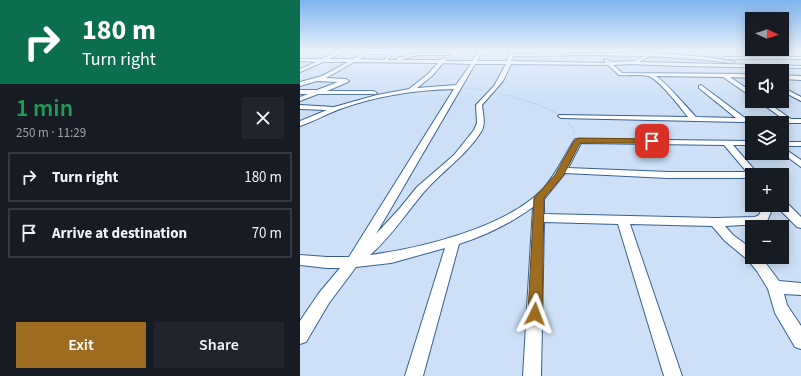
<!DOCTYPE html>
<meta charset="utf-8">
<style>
:root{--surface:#171b24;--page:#20242c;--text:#f1f3f6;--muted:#9ea1a6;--line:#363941;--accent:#9e6c21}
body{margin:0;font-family:"Source Sans 3",sans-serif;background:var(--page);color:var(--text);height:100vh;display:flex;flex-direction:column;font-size:15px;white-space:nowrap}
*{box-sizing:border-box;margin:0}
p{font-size:13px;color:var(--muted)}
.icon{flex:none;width:22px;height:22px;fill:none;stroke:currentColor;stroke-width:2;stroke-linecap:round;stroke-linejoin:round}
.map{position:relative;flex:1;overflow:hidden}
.panel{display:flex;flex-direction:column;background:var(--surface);width:300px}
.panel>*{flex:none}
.guide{background:#0b6e4f;color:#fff;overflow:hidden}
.needle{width:26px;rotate:93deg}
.tools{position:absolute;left:445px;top:12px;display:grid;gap:8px}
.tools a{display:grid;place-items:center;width:44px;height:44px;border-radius:0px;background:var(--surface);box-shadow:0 2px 10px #0003;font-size:20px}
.pin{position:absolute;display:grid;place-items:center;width:34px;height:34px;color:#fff;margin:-17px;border-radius:8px;box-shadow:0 2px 6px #0006}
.me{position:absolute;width:44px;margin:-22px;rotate:3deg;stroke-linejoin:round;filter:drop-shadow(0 0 3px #0008)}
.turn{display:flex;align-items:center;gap:14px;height:84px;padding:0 16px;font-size:18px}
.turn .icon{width:52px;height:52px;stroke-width:2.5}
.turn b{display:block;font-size:28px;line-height:34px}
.round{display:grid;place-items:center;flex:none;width:42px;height:42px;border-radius:0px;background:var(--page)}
.overview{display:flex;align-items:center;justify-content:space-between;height:68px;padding:0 16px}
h1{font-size:24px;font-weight:600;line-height:30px;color:#1e9e55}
.action{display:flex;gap:8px;margin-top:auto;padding:8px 16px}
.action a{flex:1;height:46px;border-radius:0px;background:var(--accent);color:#fff;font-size:16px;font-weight:600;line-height:46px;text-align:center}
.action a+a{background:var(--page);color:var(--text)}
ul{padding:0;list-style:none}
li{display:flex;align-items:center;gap:12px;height:50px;margin:0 8px 6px;padding:0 8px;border:2px solid var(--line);border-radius:0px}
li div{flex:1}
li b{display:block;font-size:15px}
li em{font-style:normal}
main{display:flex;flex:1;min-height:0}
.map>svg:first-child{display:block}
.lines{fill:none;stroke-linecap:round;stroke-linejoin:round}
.minor-casing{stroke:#356192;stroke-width:2}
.path{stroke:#92a5bb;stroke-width:1;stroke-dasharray:0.5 1.5;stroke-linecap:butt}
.minor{fill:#fff;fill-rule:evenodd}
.route{fill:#9e6c21;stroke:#674615}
</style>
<main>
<section class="panel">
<div class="guide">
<div class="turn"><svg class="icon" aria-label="right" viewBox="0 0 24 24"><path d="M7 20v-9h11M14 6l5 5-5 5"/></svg><div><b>180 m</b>Turn right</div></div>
</div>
<div class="overview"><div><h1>1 min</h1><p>250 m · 11:29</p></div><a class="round"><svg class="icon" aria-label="close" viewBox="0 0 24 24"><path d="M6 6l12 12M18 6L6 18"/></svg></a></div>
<ul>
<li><svg class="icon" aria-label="right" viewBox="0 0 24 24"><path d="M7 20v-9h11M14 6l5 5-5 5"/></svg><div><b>Turn right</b></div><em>180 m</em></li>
<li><svg class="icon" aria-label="arrive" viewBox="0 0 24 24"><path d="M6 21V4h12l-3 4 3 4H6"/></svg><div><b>Arrive at destination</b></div><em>70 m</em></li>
</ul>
<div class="action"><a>Exit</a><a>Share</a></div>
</section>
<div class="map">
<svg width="501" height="376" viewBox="0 0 501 376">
<rect width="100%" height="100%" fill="#cde0f7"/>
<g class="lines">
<g class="minor-casing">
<path id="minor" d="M38,51H44L29,59H53L68,51L93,52L88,60H97V58L118,53H150L151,55H118L100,60H140L144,58L146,59L145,61H172L179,51H183L177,61H207L210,51H214L213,54L348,53L357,51L354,53L406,57L435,62L433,63L406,60L350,56L339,62L501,66V68L379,66L331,64L313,65L322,73L452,74V78L430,77L452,92V97L423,77L356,76C371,88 382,102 396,117L436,118L399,88V86L401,85L445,118H482L458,101H465L491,119H501V123H490L261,118L258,116L259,115L388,117C380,107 359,79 348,76C339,74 328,76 319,75L308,65L211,64L203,81L182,105C183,115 186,124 181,132C166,156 142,171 124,192C106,213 91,237 70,255C122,248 204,228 242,190C256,175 264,156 275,139L452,141V145H433L459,175H452V178H368L265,173L244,199V214L415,218L455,217L459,215L464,205H474L467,221L461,224L425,226L433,235L452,249V257H461L479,281L501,283V295L484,294L487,305L501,326V349L495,347L475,313L468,289L457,271L448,260L425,241L412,226L330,224L382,376H364L318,224L244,222L241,376H223L233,207C211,223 185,236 159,244L123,376H105L145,248L91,263L56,267L29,303L6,342L0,344V321L19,293L40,268H27L0,265V255L27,257H49L154,89C115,90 76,96 40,109C26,114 13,122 0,126V121L27,110L0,109V105L34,107L77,95L109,89L128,74L138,63L54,62L26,78L46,79L49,81L48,82L27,91H74L77,93L76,94H18L0,101V97L8,94H0V90H17L38,82L17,81L0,86V82L22,76L48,62H23L0,72V69L16,62L0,61V59H22ZM68,54H89L84,60L59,59ZM295,55L344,56L335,61L311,62L306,59L304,60L306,63L211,61L213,56ZM143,63L171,64L156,85L117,88L132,76ZM175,64H206L194,86L176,105L177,123L174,130L154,155L117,187L100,208L76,234ZM281,143L424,145L447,172H368L268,168Z
M425,57H501V59H423Z
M482,75L501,76V80L482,79Z
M482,87L501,97V101L482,91Z
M482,142H501V146H482Z
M482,147L501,160V167L482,153Z
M482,201L486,202L501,217V228L497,227L478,208L477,205H482Z"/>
</g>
<path class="path" d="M166,88L184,90
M199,93L240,105L256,113
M268,123L272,127L275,134"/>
<use href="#minor" class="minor"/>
</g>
<linearGradient id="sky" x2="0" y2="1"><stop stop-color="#7db4ed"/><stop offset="0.49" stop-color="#e8f1fb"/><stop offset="1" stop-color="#e8f1fb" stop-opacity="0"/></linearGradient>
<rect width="501" height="104" fill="url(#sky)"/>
<path class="route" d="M278,138L352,139L356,141L352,143H280L263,176L244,198L242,314L240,319L235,321L230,319L228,314L234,198L255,175L274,141Z"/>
</svg>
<div class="tools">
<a><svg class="needle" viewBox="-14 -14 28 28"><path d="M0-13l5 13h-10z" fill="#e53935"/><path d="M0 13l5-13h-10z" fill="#9ea1a6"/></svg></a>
<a><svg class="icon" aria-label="sound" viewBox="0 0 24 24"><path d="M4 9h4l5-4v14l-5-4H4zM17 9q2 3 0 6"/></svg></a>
<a><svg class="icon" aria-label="layers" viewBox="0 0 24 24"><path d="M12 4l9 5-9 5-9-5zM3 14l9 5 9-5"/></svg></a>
<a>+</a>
<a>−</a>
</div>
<div class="pin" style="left:352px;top:141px;background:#d93025"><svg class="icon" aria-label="arrive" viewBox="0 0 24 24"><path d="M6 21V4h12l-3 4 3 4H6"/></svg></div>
<svg class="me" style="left:235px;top:314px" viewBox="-20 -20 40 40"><path d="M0-17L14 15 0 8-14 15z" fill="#9e6c21" stroke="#fff" stroke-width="4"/></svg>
</div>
</main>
